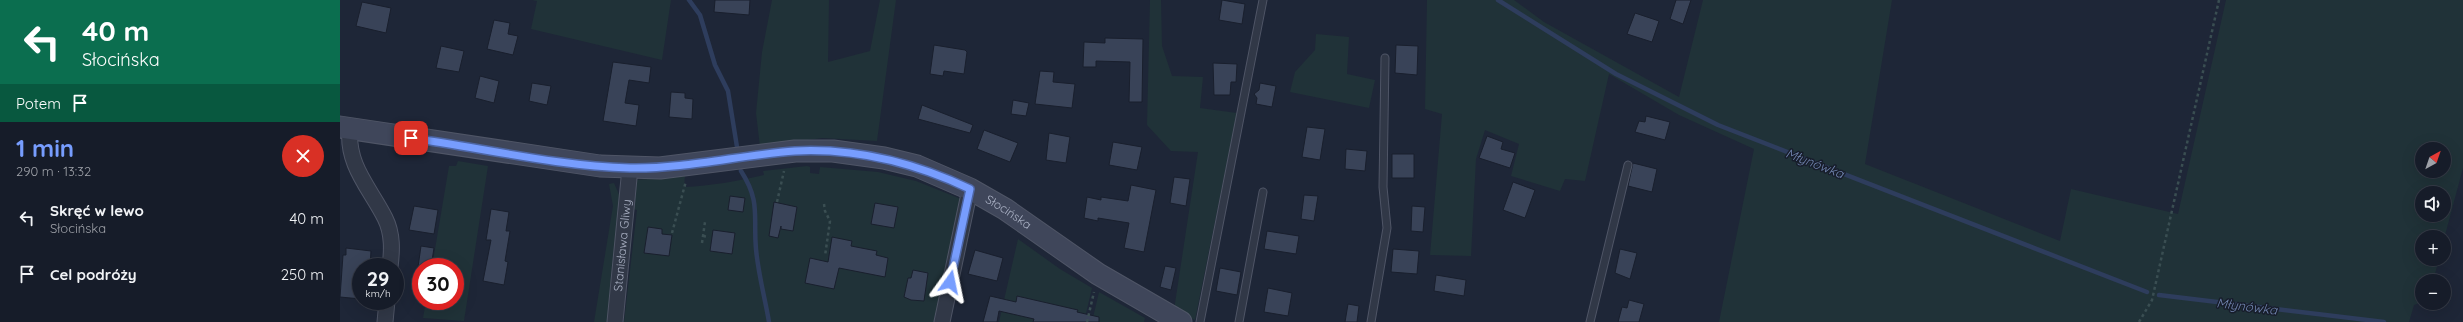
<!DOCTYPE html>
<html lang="pl">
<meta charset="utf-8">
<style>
:root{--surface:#161c29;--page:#232935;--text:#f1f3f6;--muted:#9ea1a8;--line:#353a46;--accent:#779dfe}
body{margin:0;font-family:Quicksand,sans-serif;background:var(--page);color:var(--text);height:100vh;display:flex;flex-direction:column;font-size:15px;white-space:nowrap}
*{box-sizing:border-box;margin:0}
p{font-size:13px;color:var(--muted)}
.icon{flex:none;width:22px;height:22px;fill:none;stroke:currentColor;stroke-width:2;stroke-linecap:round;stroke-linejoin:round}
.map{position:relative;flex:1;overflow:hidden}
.panel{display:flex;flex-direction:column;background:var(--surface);width:340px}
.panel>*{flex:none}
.top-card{background:#0b6e4f;color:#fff;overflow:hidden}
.needle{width:26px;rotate:40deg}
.tools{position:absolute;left:2075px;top:142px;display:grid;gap:8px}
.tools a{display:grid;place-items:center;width:36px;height:36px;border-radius:50%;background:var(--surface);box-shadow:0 4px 16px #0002,0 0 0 1px var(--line);font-size:20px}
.speed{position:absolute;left:12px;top:258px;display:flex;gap:8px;font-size:20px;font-weight:700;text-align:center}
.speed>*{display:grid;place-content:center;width:52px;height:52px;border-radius:50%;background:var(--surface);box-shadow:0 4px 16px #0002,0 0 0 1px var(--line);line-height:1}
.speed small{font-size:10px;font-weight:400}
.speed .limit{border:6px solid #d22;background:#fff;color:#111}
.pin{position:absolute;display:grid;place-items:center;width:34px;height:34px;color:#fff;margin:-17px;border-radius:8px;box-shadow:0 2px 6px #0006}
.me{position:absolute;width:44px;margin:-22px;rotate:12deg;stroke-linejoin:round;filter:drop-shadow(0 0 3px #0008)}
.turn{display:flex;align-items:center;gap:14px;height:84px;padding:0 16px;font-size:18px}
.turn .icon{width:52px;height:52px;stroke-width:2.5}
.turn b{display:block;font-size:28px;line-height:34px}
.then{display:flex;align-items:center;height:38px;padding:0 16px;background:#0003;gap:8px;font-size:15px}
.round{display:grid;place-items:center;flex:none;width:42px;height:42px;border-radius:21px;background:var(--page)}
.head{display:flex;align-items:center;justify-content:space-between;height:68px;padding:0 16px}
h1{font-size:24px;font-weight:800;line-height:30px;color:var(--accent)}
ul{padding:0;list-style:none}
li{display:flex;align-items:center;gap:12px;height:56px;padding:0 16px}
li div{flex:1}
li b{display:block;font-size:15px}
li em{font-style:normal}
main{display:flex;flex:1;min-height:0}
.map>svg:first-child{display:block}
.green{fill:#203238;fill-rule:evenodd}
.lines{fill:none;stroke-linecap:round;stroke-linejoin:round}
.stream{stroke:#2e3d5d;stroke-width:4.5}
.building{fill:#394358;stroke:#191f2d}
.lane-casing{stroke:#4f5566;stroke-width:9}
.street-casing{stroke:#4f5566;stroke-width:17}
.secondary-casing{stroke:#4f5566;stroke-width:23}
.path{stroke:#3a4e52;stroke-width:2.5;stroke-dasharray:3 3;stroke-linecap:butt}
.lane{stroke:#313847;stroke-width:7}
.street{stroke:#313847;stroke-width:15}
.secondary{stroke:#3f465a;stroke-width:21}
.route-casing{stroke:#4d66a5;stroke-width:10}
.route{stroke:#779dfe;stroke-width:7}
.labels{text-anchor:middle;stroke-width:3;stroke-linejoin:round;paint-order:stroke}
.street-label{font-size:12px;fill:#abb2c5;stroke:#171d2b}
.water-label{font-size:13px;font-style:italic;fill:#7185af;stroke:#171d2b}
</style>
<main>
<section class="panel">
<div class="top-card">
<div class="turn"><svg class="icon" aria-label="left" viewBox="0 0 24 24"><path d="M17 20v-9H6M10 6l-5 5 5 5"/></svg><div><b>40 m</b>Słocińska</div></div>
<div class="then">Potem<svg class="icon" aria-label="arrive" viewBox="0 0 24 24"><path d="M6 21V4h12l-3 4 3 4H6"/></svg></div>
</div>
<div class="head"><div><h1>1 min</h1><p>290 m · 13:32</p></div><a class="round" style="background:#d93025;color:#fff"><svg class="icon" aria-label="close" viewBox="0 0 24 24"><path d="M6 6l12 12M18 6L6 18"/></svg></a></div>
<ul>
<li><svg class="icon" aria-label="left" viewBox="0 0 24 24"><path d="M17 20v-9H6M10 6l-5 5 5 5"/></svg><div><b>Skręć w lewo</b><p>Słocińska</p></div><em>40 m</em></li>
<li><svg class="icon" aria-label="arrive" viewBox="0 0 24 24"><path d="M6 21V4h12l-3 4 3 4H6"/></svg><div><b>Cel podróży</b></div><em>250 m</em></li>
</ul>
</section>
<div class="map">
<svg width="2123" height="322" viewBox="0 0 2123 322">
<rect width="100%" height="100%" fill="#1e2637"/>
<path class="green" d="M192,0H331L322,60L191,29L197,1Z
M432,0H489L488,62L530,51L540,0H556L537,141L482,138L420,147L416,113L422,52Z
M810,0H821L822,46L832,76L863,77L860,108L897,113L855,320L834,310L858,152L831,151L807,125Z
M1087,0H1174L1204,22L1339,97L1363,0H1552L1525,164L1720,241L1731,189L1838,214L1886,0H2123V168L2104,239V237H2082V259H2099L2093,281H2082V302L2074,305L2069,322H1379L1414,149L1339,115L1269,74L1245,181L1225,179L1220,191L1171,176L1179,144L1145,130L1136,159L1131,256L1090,255L1102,114L1085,109ZM2082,149H2104V171H2082ZM2082,193H2104V215H2082Z
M976,34L1009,37L1007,74L1035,80L1029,108L950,92L955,72L975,50Z
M118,161L148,166L124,321L83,318L86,301H115V267H92L109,166H116Z
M467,166L470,167V173L479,174L480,167L538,172L576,181L621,199L596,322H284L297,210L292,209L295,180L345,176L344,187C371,186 397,181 424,175L423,171Z
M274,183L281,199L267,322H254L273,206L269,184Z
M678,239L720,269L752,288L744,322H659Z
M759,292L805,318L804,322H752Z"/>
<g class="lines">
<path class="stream" d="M349,0L360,15L375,65L388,91L397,147
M1158,0L1276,74L1378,125L1807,292
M401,171C421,202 413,216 416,249C418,273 425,298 429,322
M1819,295L2044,322"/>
</g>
<path class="building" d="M375,0H410L409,15L374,12Z
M882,0L905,4L902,24L879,20Z
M1336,0H1351L1343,24L1330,19Z
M22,2L51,8L46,33L16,26Z
M1295,13L1319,21L1312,42L1287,34Z
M154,20L170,23L168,34L178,36L173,55L147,49Z
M765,38L803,39L802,102H789L790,62L756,61V67H743L744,42L765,43Z
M594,45L625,50L627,52L624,74L604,71L603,76L590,74Z
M1056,45L1078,46L1077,75L1055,73Z
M101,46L124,51L119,72L96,68Z
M273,62L311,67L309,83L289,80L285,103L299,105L296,126L263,121Z
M873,63L897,64L896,82H891L890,95H874Z
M700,71L714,72L713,82L735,84L732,108L695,104Z
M140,76L159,81L154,103L135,98Z
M192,83L211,86L207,105L189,101Z
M920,83L936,86L932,107L916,104L917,98L914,94L919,90Z
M331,92L345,93V98L353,99L352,119L329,117Z
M673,100L689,103L686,116L671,114Z
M582,105L633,125L630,133L578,119Z
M1306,116L1330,122L1325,140L1295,132L1299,121L1305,122Z
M967,127L985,129L980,160L962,157Z
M644,130L678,143L670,162L637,149Z
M709,133L730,137L726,163L706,160Z
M1147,136L1163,142L1161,149L1175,153L1170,168L1139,158Z
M773,142L802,147L797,170L769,165Z
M1006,149L1027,151L1025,171L1005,169Z
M1052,154H1074V178H1052Z
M1293,163L1317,169L1312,192L1288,186Z
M834,177L850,179L846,206L830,203Z
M1173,182L1195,190L1185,218L1163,210Z
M791,185L816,190L804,252L784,248L789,223L758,218V221L744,218L747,197L761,200V197L788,201Z
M964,195L978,196L974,221L961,219Z
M390,196L405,198L403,212L388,210Z
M434,202L457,207L453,231L441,229V226L438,238L429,236Z
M535,203L558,207L554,228L531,224Z
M74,206L98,210L94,234L69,230Z
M1072,206L1085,207L1083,232L1071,231Z
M151,209L169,212L166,231H170L165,261L168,262L164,285L143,281L151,240H146Z
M308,227L322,229V234L332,235L329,256L304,253Z
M373,230L395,233L392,254L370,251Z
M927,231L959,236L956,254L924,249Z
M492,237L512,241L511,246L537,251L536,255L548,258L545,277L499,268L494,289L465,283L470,258L488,262Z
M81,246L94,248L91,267H78Z
M6,248L31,251L30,267H21V299L0,297L3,255H6Z
M1053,249L1079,251L1077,274L1051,272Z
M1280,249L1297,253L1290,279L1275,273Z
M635,250L663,258L657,281L628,274Z
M825,266L836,268L831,290L820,287Z
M880,268L901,272L897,295L876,291Z
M573,270L588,273L584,301L571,300L564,297L568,278H571Z
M1096,275L1126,280L1124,296L1094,291Z
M928,288L952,293L948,316L924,312Z
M650,296L676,302L677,296L738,310L737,312L759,317V322H693L694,319L659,311L657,322H643Z
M1289,300L1304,304L1299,322H1278L1282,307L1287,308Z
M1008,304L1019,306L1017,322H1005Z"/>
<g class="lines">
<g class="lane-casing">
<path id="lane" d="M860,322L923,0
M899,322L923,192
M1031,322L1047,228L1043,187L1045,58
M1250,322L1288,165"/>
</g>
<g class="street-casing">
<g id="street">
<path d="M10,128C6,165 30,188 45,218C53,234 52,251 50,267"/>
<path d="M45,322L47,301"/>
<path id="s1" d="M275,322L290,168"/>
<path d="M602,322L630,189"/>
</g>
</g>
<g class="secondary-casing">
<g id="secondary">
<path id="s2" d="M0,127L260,166L320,168L455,151H493L544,158L577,166L630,189L665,209L758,274L841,322"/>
</g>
</g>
<path class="path" d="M437,202L444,171
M484,204L485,211L490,221L485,256
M332,233L346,181
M363,236L369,237
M362,243L365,222
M747,322L754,292
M1799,322L1812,300L1879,0"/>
<use href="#lane" class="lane"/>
<use href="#street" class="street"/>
<use href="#secondary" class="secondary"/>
</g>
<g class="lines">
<g class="route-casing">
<path id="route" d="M71,138C143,148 217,166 290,168C345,169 400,155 455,151C516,148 575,163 630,189L610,282"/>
</g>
<use href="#route" class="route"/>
</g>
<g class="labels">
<g class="street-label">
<text dy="4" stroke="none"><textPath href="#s2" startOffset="685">Słocińska</textPath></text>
<text dy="4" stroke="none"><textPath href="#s1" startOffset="77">Stanisława Gliwy</textPath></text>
</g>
<g class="water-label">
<text transform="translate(1475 163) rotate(21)" y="5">Młynówka</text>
<text transform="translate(1907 306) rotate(7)" y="5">Młynówka</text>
</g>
</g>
</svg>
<div class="tools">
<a><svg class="needle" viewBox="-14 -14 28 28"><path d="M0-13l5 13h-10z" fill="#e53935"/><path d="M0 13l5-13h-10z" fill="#9ea1a8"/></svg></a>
<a><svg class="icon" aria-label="sound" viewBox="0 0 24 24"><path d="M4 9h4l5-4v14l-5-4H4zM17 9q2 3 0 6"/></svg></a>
<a>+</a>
<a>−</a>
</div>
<div class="speed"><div>29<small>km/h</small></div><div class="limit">30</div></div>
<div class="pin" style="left:71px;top:138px;background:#d93025"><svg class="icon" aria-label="arrive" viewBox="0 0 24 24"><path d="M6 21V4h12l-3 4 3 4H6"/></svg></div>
<svg class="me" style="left:610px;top:282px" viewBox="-20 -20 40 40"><path d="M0-17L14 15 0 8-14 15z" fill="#779dfe" stroke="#fff" stroke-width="4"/></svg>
</div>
</main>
